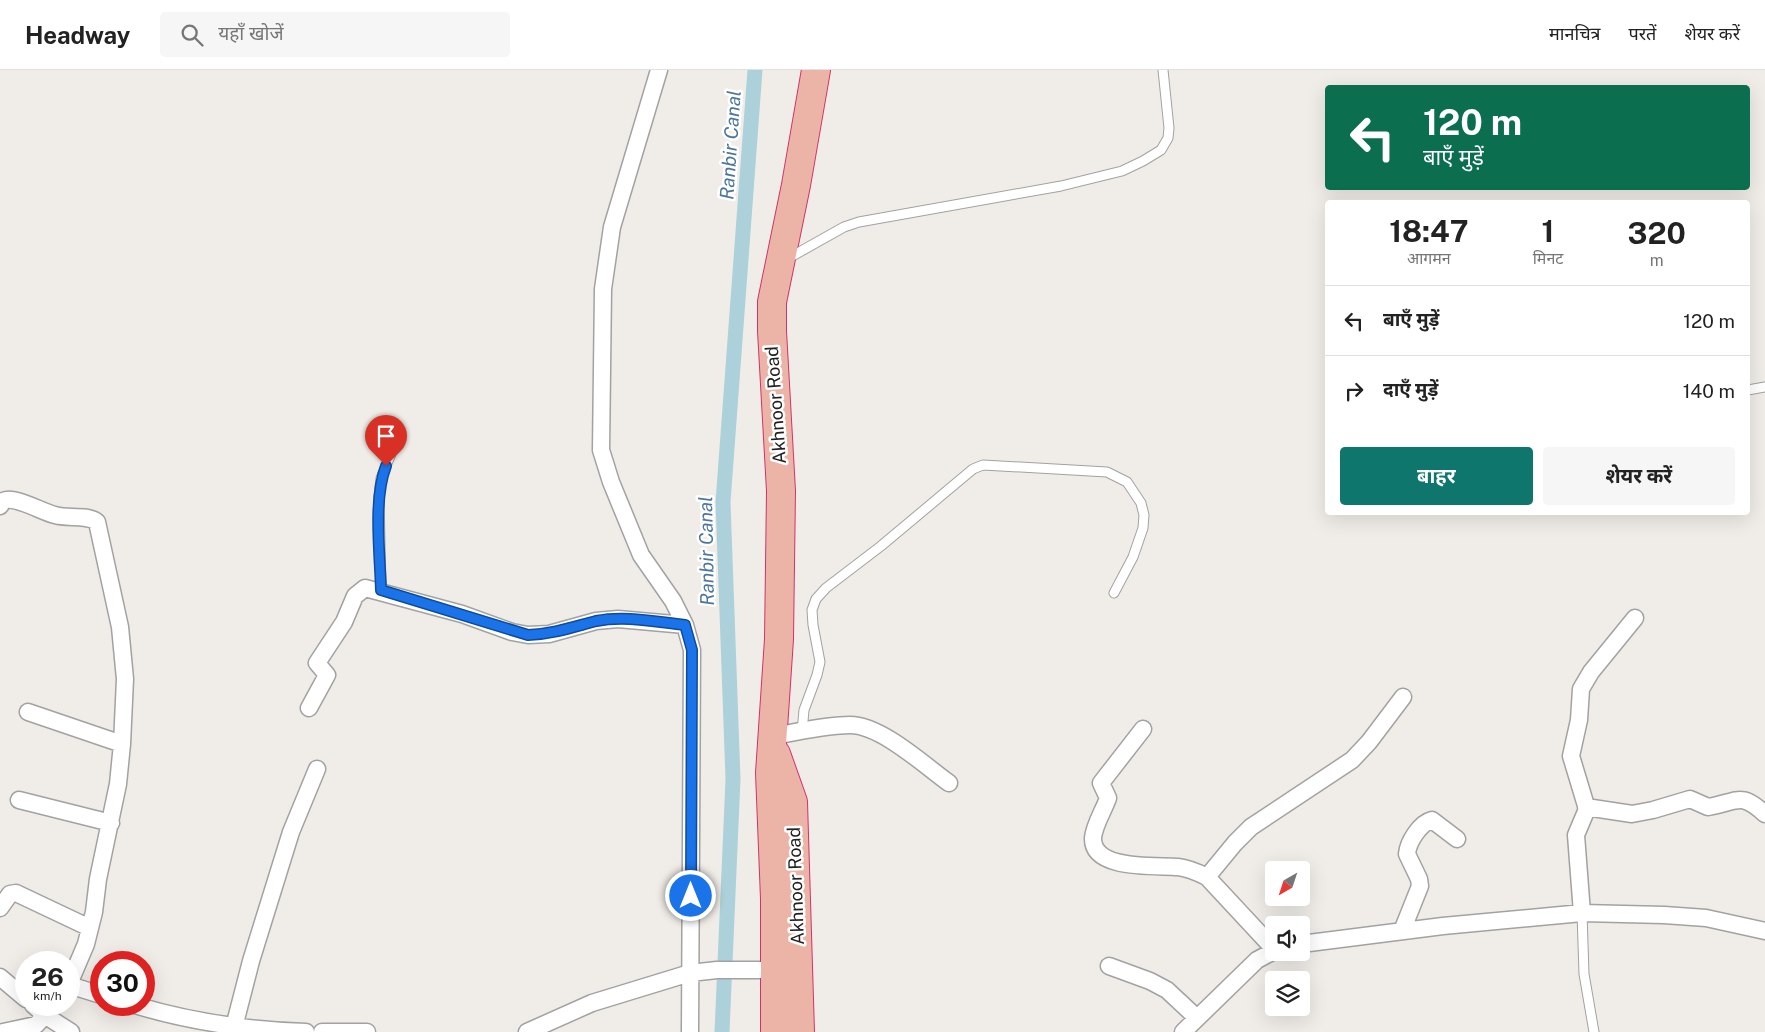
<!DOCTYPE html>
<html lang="hi">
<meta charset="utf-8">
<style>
:root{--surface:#fff;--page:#f6f6f6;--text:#222;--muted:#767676;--line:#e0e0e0;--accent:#0f766e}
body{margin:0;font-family:"Public Sans","Noto Sans Devanagari",sans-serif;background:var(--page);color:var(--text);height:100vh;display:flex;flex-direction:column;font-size:19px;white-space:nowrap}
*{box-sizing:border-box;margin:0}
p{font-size:16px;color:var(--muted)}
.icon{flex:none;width:28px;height:28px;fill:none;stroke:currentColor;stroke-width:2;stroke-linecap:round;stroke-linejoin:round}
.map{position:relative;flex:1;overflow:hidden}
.side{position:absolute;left:1325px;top:130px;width:425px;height:315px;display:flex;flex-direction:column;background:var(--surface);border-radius:5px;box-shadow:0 5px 20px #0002}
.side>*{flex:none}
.hud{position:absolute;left:1325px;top:15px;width:425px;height:105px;border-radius:5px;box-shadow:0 5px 20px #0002;background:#0b6e4f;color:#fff;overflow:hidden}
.needle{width:32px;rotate:219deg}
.fabs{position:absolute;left:1265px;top:791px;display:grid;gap:10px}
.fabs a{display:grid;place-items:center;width:45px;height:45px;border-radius:5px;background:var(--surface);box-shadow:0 5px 20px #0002;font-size:25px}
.speed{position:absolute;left:15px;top:881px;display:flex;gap:10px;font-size:25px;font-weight:700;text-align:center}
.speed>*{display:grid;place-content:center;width:65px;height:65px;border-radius:50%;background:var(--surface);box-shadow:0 5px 20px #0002;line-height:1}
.speed small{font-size:12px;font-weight:400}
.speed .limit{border:8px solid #d22;background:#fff;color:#111}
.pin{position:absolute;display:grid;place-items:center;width:42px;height:42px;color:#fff;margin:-51px -21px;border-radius:50% 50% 50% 0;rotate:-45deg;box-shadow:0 0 5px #0007}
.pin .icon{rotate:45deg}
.me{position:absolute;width:55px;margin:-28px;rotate:0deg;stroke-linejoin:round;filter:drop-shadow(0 0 4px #0008)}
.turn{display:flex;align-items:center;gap:18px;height:105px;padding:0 15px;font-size:22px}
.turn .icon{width:65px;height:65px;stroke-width:2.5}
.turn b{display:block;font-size:35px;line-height:42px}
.eta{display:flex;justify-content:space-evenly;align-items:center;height:85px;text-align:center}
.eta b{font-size:30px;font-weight:700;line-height:35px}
.button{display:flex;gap:10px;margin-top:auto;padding:10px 15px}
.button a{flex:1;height:58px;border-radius:5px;background:var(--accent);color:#fff;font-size:20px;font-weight:700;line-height:58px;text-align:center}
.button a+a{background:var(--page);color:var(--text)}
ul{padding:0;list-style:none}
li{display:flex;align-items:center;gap:15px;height:70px;padding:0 15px;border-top:1px solid var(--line)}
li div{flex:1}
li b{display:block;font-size:19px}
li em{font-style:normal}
header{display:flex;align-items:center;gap:30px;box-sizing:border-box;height:70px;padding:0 25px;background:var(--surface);border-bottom:1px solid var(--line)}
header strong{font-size:24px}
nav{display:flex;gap:28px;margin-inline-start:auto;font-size:18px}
.search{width:350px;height:45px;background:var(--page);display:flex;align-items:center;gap:12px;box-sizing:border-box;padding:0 18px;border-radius:5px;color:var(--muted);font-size:19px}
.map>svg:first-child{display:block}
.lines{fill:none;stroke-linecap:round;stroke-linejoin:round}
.canal{stroke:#acd1db;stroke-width:15}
.service-casing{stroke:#a2a2a2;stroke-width:11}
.minor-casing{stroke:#a2a2a2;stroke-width:19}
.trunk-casing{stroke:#d0336c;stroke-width:30}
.service{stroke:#fff;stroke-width:9}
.minor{stroke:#fff;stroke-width:16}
.trunk{stroke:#ecb4a6;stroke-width:28}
.route-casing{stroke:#114b97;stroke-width:12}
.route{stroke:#1a73e8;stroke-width:9}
.labels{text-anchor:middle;stroke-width:5;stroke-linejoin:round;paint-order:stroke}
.street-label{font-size:18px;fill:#212121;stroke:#fff}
.water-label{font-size:19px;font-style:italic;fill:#4c769c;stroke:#fff}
</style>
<header>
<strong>Headway</strong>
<div class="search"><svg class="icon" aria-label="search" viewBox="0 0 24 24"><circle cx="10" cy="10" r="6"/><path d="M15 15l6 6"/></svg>यहाँ खोजें</div>
<nav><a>मानचित्र</a><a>परतें</a><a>शेयर करें</a></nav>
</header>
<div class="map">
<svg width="1765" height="962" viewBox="0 0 1765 962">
<rect width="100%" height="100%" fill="#f0ede8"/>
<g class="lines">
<path class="canal" d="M722,962L733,709L723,432L755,0"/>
<g class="service-casing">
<path id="service" d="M787,189L844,157L859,152L1061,116L1122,101L1143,91L1161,80L1168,68L1169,58L1163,0
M1748,320L1765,317
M381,520L379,427L381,408L391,384
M802,662L804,640L817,605L820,592L813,555L812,540L816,529L826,518L881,476L973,399L983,395L1107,402L1127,412L1141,433L1144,445L1143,458L1133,487L1114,523
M1582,843L1584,904L1594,962"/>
</g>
<g class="minor-casing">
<path id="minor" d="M659,0L612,157L603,219L601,380L611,412L641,485L673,531L685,555L692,580L690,962
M0,436L3,431C14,425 42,442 55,445C67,449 87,444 97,452L120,557L125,609L122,674L118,714L98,809L94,842L86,874L69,914
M309,638L327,605L317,593L344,552L355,526L365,518L462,544L512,562L528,565L549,564L596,551L618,549L685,555
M28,642L122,674
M1143,659L1101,713L1108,728C1104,740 1094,755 1093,768C1092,801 1157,795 1178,797C1188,798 1197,802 1207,807L1274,879
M773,666C798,662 825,655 850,655C881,655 924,695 949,713
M19,730L111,753
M1586,737L1632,744L1653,740L1690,729L1708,737C1738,732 1740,721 1765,744
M1207,807L1235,773L1251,757L1352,690L1369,672L1403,627
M0,838L10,824L16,823L90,858
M1582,843L1576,765L1587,739L1571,686L1579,650L1581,619L1591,602L1635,548
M1402,861L1420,816L1419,809L1407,784C1408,772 1420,753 1432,750L1457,769
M1301,874L1443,856L1582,843L1664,845L1706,848L1765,861
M1109,896L1150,911L1167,920L1197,948
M0,907L26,929
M69,915L101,925
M33,935L46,946L71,962
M135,935C191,952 247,960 306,962
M234,957L251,891L291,762L317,699
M3,962L36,955L55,935
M322,962H367
M527,962L592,933L690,903L717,900H775
M1183,962L1257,890L1274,881"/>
</g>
<g class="trunk-casing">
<path id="trunk" d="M776,684L793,732L800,962
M775,962V829L770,703L779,569L781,421L772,261V232L796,115L816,0"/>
</g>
<use href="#service" class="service"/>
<use href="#minor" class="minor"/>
<use href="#trunk" class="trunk"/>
</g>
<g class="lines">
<g class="route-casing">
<path id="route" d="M386,396C373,429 380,484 381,520L528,565C553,564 573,557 596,551C625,545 656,552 685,555L692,580L691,826"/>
</g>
<use href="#route" class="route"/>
</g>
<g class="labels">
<g class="street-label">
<text transform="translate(776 335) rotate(-94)" y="6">Akhnoor Road</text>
<text transform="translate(796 816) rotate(-92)" y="6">Akhnoor Road</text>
</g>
<g class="water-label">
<text transform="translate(730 75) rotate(-86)" y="7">Ranbir Canal</text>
<text transform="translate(706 481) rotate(-91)" y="7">Ranbir Canal</text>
</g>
</g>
</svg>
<div class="fabs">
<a><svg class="needle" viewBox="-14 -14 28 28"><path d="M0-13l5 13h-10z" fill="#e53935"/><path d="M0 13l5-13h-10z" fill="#767676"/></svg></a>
<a><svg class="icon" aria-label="sound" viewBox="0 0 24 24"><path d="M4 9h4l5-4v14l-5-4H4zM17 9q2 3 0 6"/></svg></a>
<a><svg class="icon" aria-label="layers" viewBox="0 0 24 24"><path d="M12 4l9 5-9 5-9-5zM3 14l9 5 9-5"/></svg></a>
</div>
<div class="speed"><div>26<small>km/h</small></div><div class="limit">30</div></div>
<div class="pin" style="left:386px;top:396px;background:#d93025"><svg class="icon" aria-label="arrive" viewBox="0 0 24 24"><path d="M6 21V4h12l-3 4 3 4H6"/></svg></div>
<svg class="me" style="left:691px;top:826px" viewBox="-20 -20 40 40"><circle r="17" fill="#1a73e8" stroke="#fff" stroke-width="3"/><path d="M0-11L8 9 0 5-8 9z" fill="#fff"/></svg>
<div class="hud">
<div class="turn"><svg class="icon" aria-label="left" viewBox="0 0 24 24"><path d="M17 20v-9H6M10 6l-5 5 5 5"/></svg><div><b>120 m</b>बाएँ मुड़ें</div></div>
</div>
<section class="side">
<div class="eta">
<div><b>18:47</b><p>आगमन</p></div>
<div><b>1</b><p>मिनट</p></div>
<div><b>320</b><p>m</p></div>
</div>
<ul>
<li><svg class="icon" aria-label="left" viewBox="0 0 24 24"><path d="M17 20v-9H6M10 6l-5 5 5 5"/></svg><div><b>बाएँ मुड़ें</b></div><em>120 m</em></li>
<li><svg class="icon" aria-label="right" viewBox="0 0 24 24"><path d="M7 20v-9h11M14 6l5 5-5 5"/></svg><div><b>दाएँ मुड़ें</b></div><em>140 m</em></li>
</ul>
<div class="button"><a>बाहर</a><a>शेयर करें</a></div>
</section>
</div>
